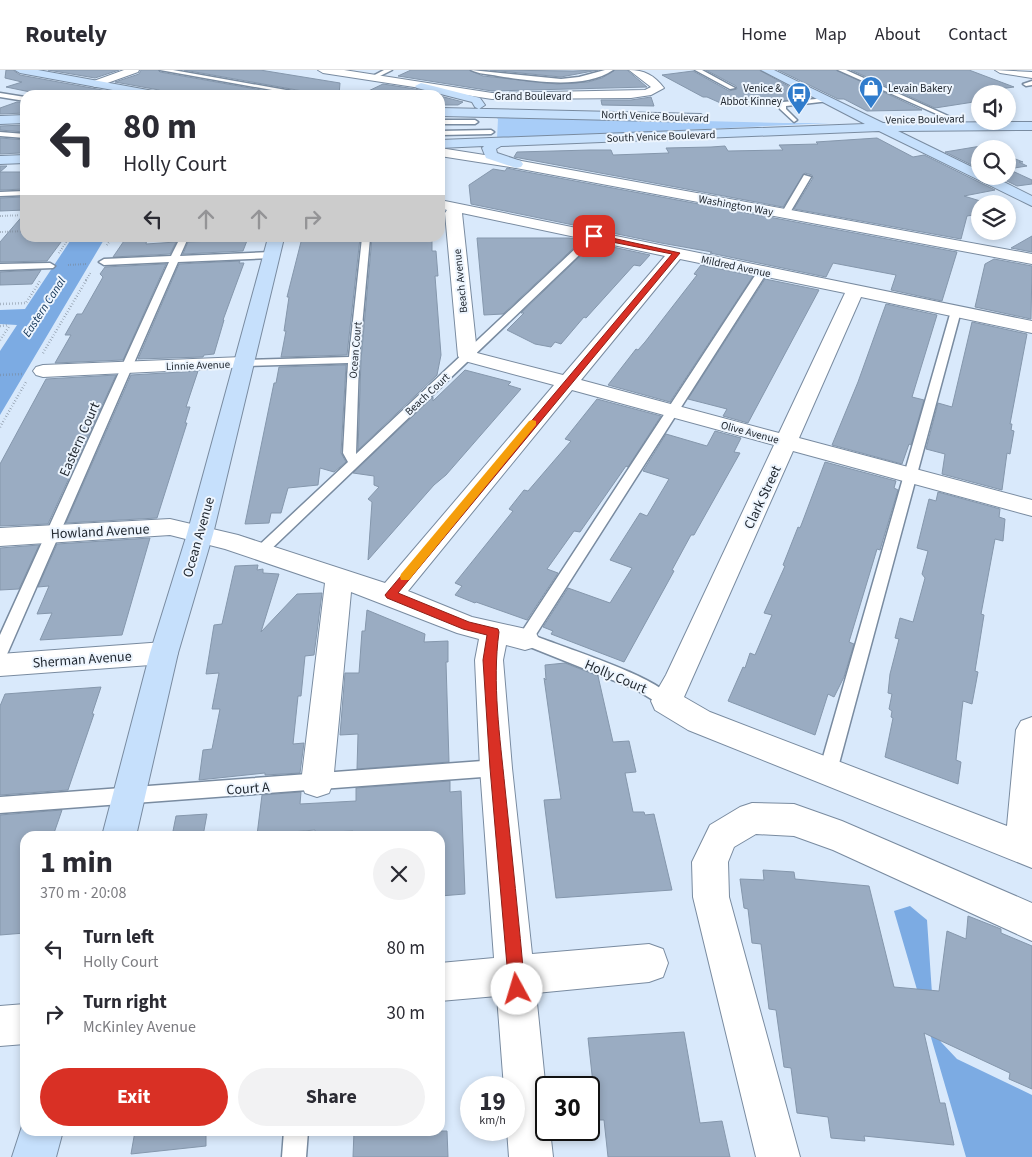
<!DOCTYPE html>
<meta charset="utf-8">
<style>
:root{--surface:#fff;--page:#f2f2f3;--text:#2b2b33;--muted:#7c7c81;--line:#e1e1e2;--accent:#d93025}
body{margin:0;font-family:"Source Sans 3",sans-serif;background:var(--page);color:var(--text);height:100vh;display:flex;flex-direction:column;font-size:19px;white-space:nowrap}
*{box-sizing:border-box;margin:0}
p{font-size:16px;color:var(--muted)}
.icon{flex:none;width:28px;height:28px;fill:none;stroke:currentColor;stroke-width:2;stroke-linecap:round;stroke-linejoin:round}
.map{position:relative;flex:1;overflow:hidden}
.sheet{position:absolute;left:20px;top:761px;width:425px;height:305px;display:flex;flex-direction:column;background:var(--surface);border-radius:15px;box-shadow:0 2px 8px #0003}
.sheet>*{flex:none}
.banner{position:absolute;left:20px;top:20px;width:425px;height:152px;border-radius:15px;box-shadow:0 2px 8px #0003;background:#fff;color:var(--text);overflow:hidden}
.tools{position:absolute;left:971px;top:15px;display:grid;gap:10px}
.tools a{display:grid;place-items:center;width:45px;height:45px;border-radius:50%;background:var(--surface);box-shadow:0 2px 8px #0003;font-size:25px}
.speed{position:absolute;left:460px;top:1006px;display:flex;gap:10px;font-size:25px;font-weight:700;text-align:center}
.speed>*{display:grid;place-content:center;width:65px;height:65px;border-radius:50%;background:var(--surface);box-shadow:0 2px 8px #0003;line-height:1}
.speed small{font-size:12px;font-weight:400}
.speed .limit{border:2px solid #111;border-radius:8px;background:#fff;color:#111}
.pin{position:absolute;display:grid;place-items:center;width:42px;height:42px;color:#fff;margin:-21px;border-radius:10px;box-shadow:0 2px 8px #0006}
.me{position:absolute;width:55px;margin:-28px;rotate:354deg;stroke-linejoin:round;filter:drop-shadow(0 0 4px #0008)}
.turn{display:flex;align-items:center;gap:18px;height:105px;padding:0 20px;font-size:22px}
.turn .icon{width:65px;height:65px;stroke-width:2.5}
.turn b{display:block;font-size:35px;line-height:42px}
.lanes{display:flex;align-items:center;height:48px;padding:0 20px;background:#0003;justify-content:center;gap:25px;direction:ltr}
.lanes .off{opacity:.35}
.round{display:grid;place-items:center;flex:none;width:52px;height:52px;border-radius:26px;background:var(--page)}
.headline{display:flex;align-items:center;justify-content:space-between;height:85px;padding:0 20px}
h1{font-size:30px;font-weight:700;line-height:38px}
.button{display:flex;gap:10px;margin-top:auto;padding:10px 20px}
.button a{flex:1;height:58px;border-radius:30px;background:var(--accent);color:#fff;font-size:20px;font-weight:700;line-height:58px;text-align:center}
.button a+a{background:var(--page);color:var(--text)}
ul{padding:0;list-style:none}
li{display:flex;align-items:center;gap:15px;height:65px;padding:0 20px}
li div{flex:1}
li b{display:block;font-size:19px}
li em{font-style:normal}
header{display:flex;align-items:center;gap:30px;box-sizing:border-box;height:70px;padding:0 25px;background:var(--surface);border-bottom:1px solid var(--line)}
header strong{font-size:24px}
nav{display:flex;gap:28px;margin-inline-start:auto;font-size:18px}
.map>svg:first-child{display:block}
.green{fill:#a8cdf8}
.water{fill:#7cabe3}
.building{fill:#9aacc2;stroke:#8597ac}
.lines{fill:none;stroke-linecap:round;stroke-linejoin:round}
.lane-casing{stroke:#798ba0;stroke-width:3}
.street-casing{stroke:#798ba0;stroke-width:2}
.secondary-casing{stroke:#798ba0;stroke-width:2}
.path-far1{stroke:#77828f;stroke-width:2;stroke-dasharray:0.5 2;stroke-linecap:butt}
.path{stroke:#77828f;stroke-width:2.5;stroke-dasharray:0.5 2.5;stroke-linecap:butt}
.lane{fill:#fff;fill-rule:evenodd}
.street{fill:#fff;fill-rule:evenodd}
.secondary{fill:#c6e0fc;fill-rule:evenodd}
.route{fill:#d93025;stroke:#8d1f18}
.slow{fill:#f59e0b}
.labels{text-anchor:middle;stroke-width:4;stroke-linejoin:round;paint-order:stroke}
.far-poi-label{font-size:11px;fill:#222931;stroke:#edf5fe;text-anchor:end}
.far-street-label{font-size:11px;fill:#222931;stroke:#edf5fe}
.far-water-label{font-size:12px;font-style:italic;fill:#0e3053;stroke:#edf5fe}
.street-label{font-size:14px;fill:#222931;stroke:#edf5fe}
</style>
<header>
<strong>Routely</strong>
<nav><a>Home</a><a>Map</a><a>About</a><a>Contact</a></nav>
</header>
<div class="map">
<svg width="1032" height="1087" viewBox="0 0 1032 1087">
<rect width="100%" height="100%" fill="#d9e9fb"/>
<path class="green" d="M494,46L783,53H829L497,69L498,49Z"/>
<path class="water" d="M72,168H105L0,345V281L17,255L0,254V240L25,239Z
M910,836L927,850L934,953L941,972L957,989L1032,1025V1087H966L894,841Z"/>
<path class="building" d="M6,0H13L20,5L130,25H36L40,24L6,17L22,12L5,8Z
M48,0H119L95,8Z
M141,0H158L160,2L289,25H167L159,20L115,12L139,4Z
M184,0H260L340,13L339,25H316L314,23Z
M411,0H469L483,6L557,14L588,12L602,8L615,0H627L647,17L492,21L398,6Z
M490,0L573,1L598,0L561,7Z
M706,0H759L810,28L748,36L742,33L725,35L707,27H703L662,5L693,1L729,21L737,19L736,16Z
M778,0H836L922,40L867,41L844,29H838Z
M851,0H969L1014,17L977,22L983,24H980V31L935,38Z
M383,14L415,19L437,25H360Z
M440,26L463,32L458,35H440Z
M651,27L654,36L602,35L601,30H631Z
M17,32L25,33V43L0,44V38Z
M25,55V62L0,60V56Z
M0,68L25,70V79L20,83L0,84Z
M877,68L913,87L924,85L995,120L964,126L990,134H980V144L967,146L961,169L794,139L813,108L812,105L805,103L783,137L514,87L517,82L590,80H611L613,85L669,83L666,78L711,77L725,76L728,81L783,80L779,75L818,74L816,72Z
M981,76L989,79H980V99L945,82Z
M1008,86L1023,92H1019L1027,96L1008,99L1032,110V114L1017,116L997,106H1008Z
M0,96H7L0,102H25V119L0,120Z
M507,98L516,100L957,182L942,231L891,220L896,205L833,193L826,207L710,183L712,182L661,173L471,134L469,115L493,99L505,101Z
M25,127V140L0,141V128Z
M25,143V168H64L47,191L0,192V172Z
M1032,166V182L1011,178Z
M126,168H147L146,174L176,172L170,184L113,187Z
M216,168H248L243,181L183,184L188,172L215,171Z
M302,168H360L347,285L281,287L286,261H284L289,227H287Z
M372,168H432V181H436L438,206H435L441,285L437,305L358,380L361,290Z
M477,168H569L582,170L503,244L484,245Z
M594,173L650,185L640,196L634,195L586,248L584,247L561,274L555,272L551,277L535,274L507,260L524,243H521Z
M994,189L1032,196L1031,249L975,237L985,194Z
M240,191L239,193H244L223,250H224L214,284L204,285L203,287L138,289L179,194Z
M166,194L123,290L55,293L71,265H65L77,244H82L103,207L100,204L105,197Z
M701,195L753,206L670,332L608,315L636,279L638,280L645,272L697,205L694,204Z
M41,200L32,214L0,215V202Z
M765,209L819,220L748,353L723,346L727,339L688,329Z
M886,234L937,245L912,327L924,330L911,375L909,374L902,394L832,375L858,312Z
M972,252L1027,264L1010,354H1012L1011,360L1014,361L1010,384L1007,383L1002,420L942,404L945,384L926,379L938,333L952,337Z
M346,295L341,383L346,392L334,402L320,398L318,415L288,418L281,443H271L269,453L245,454L274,313H276L279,297Z
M465,300L511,312L508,315L521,319L446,405L434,415L368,490L372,432L368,429L379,417L374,415V406L353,403L433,327V331Z
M198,301L186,337H190L185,353H187L157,448L66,453L131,305Z
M116,305L48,454L0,456V394L46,309Z
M597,329L661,346L628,397L626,396L580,462L574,461L547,499L558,503L527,550L476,532L475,533L455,525L462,516L455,513L513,441L509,439L524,420L528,421L571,371L565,369Z
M715,361L741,368L734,382L740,383L694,465H691L672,500L674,501L624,592L551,564L553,561L543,557L568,518L610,533L632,498L610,490L640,443L647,446L669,409L643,401L666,364L707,376Z
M825,392L896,411L894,418L898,420L880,480L877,479L849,572L854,574L844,607L834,627L828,624L815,665L728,631L743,597L745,598L750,583L755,585L772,545L764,543L785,496L783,495L798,457L800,458L802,453Z
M938,422L1000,439L999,447L1005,449L1003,471L995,469L981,544L984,545L975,601L978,602L972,634L963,631L956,690L961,692L958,714L885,687L893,648L891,647L892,641L889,639L892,624L888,623L890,604L899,569L895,568L900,548L913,552L925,508L922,504L928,481L917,478L929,429L936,431Z
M150,468L122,565L40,570L52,543L37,544L49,516L38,517L57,474Z
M39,475L19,519L0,520V478Z
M258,495L257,500L263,499V503L279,504L261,562L297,524L322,523L314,585L305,586L301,626H298L293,674L304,673L300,703L265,705V703L199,710L203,680L212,679L220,639H212L219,603L206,604L214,555L222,554L235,496Z
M367,540L425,564L424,572L448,571V592H446L449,692L357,699L358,664L340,665L345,603H359L362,561H365Z
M565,593L598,606L613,672L629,671L636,702L625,703L633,742H644L645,745L654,744L672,820L556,828L544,730L561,729L544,608L546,610L545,595Z
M101,617L92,644H94L68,720L0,725V636L5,624Z
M450,711V722L461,721L465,824L440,826V766H358V763H352L353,761L315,763V760L257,765L262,725L301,722L300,734L356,731V718Z
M62,740L53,766H25V863L0,865V745Z
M207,744L203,766H172L176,746Z
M763,800L794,802L795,809L869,816L894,917L939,921L947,861L966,869L968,846L1001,859V863L1032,876V1019L1009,1009L1010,1003L924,963L940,1033H945L954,1075L864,1066L865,1071L831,1068L828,1047L797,1043L791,998L784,997L776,940L769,939L761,874L752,873L748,839L744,838L740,809L764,810Z
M684,962L700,1053L722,1051L730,1087H608L604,1050H597L588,968Z
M135,1061H206V1076L131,1084Z
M354,1061H447L448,1087H353Z"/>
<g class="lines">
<g class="lane-casing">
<path id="lane" d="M160,0H173L314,25H300Z
M384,0H392L374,9L369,8Z
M471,0L561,9L579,7L605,0H613C584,20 531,11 498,6C489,4 478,4 471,0Z
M695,0H702L735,18L730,19Z
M838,0H846L955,49L950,50Z
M1032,11V15L1026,16L1023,14Z
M0,23L25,27V31L0,27Z
M827,28L830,30L829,31L786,36V39L797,50L794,52L780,39V34L783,32Z
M440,50H475L478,52L475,54H440Z
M440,61L491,60L494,62L491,64L440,65Z
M0,62L25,64V68L0,66Z
M804,105L811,107L788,146H782L781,144Z
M25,121V125L0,126V122Z
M594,163L597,164V168L266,484H256L254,481L256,478L348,392L343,383L348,293L243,296L238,293L243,290L349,287L362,168H370L359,290L356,384L591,164Z
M180,168H188L180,186L271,182L275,185L271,188L178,192L8,582L6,586L0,588V565L169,192L104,195L99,192L104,189L171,186Z
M50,193L55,196L53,198L0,200V194Z
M763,198L768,201L535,566C562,577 663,608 674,631L672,636L666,638L635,619L520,573L517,569L758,201Z
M956,238L961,241L837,701L834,706L828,709L822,706L819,701L951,241Z
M496,690L502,693L505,698L502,703L496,706L0,743V727Z
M284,1061H308L306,1087H282Z"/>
</g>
<g class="street-casing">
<path id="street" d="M124,0H139L138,2L99,16L95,17L89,14L91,12Z
M318,0H344L492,23L645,20L651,17L629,0C644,0 654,5 664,18L651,25L631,28L492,29L323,3Z
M995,0L1032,2V8L1000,3Z
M440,78L516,90L1032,184V194L516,98L440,86Z
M440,130L1032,251V263L861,227L799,368L1032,430V446L793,381L684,627L710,642L1007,756L1016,660L1021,651L1032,647V798L688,660L655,640L651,631L666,605L774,375L572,320L408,521L472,547L535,561L539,569L535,577L525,580L506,575L503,590L512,698L532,884L649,874L663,879L668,893L663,907L649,912L536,923L546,1022V1060H550L553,1087H509L507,1060H514V1018H504L497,926L440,931V893L494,888L480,698L475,590L479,569L457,563L351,522L333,713L329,723L317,727L305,723L301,713L325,513L225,479L170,465L0,476V458L170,449L238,465L385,513L554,315L461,290L458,286L445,143L447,140L440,138ZM462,143L665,186L563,305L477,283ZM680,189L845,223L779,363L581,310Z
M243,287L250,289L253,293L250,297L43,307L36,305L33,301L36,297L43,295Z
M164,572L174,575L178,583L174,591L164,594L0,606V584Z
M752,733L794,734L842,751L1032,833V871L833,780L794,766L756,764L734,777L728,792L729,827L800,1087H756L693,827L692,792L710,755L740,737Z
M25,934V974L0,976V936Z"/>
</g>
<g class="secondary-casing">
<path id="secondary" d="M15,0H38L159,22L165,25H140L20,3Z
M761,0H774L883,53L1032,52V60L898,61L980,101V106H992L1032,126V136L879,61L501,76L496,79L497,83L521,91L523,94L521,97L516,98L486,88L482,78L484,76L440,78V70L865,54Z
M421,13L480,28L485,35L479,39L475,37L472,32L417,18L415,16Z
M440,38L701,44L707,48L701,52L440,46Z
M25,45V53L0,54V46Z
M25,85V93L0,94V86Z
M268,168H284L213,464L178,583L136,766H102L150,583L187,464Z
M25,1047V1061H63L56,1087H12Z"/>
</g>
<path class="path-far1" d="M0,146L25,145
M0,162L25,161
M107,175L112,168
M59,183L69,168
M68,195L87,194
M86,210L91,202"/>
<path class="path" d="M0,234L26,233L40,211
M0,256L9,255
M0,270L10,255
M43,283L87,209
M0,305L22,304
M0,357L26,312"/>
<use href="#lane" class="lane"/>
<use href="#street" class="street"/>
<use href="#secondary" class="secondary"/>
</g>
<path class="route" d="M594,164L680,183L398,523L469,552L498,559L499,562C492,613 500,667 505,718C512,785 519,852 525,919L523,925L517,927L511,925L509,919L490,698L483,590L487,565L463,559L387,528L385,525L672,184L592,168L591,166Z"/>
<path class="slow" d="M532,350L536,351V355L409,510H401L400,507L401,504L529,351Z"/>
<defs>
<g id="shop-pin" transform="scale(1.25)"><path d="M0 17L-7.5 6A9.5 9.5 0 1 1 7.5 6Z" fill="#307ccc" stroke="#edf5fe"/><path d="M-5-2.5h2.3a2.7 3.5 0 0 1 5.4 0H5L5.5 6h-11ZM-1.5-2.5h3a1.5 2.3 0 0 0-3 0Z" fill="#fff"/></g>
<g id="bus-pin" transform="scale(1.25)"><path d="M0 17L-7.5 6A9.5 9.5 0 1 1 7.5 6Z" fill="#307ccc" stroke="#edf5fe"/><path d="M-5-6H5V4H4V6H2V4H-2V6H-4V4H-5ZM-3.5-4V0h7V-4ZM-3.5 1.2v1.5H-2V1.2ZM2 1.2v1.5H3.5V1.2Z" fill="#fff"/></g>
</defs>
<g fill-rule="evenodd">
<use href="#shop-pin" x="871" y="18"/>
<use href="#bus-pin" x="799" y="24"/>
</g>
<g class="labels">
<g class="far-poi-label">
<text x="782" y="22">Venice &amp;<tspan x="782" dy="13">Abbot Kinney</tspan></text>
<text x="888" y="22" text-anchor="start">Levain Bakery</text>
</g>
<g class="far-street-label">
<text x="533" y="30">Grand Boulevard</text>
<text transform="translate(655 46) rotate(2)" y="4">North Venice Boulevard</text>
<text transform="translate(925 49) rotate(-1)" y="4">Venice Boulevard</text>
<text transform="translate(661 66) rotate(-2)" y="4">South Venice Boulevard</text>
<text transform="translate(736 135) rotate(10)" y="4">Washington Way</text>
<text transform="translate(736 196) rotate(12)" y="4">Mildred Avenue</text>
<text transform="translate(460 211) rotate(-96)" y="4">Beach Avenue</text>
<text transform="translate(355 280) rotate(-85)" y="4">Ocean Court</text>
<text transform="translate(198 295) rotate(-2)" y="4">Linnie Avenue</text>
<text transform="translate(427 324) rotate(-43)" y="4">Beach Court</text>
<text transform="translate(750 362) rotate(15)" y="4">Olive Avenue</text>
</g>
<g class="far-water-label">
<text transform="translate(44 237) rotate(-57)" y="4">Eastern Canal</text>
</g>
<g class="street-label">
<text transform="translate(79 369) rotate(-66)" y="5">Eastern Court</text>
<text transform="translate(762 427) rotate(-65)" y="5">Clark Street</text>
<text transform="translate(100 461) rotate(-3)" y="5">Howland Avenue</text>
<text transform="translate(198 467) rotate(-74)" y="5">Ocean Avenue</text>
<text transform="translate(82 589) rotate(-4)" y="5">Sherman Avenue</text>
<text transform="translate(616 606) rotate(23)" y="5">Holly Court</text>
<text transform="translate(248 718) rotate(-4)" y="5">Court A</text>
</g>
</g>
</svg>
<div class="tools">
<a><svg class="icon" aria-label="sound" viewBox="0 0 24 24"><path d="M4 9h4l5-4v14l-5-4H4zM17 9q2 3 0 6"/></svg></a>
<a><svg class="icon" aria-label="search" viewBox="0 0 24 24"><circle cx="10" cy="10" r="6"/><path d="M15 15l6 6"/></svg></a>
<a><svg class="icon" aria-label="layers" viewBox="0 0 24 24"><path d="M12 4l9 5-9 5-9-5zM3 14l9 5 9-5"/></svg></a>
</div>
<div class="speed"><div>19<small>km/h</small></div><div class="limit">30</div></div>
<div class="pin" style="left:594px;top:166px;background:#d93025"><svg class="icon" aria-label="arrive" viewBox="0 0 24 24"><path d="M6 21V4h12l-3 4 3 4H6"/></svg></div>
<svg class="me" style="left:517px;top:919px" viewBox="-20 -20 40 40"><circle r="19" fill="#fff"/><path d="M0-13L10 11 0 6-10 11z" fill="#d93025"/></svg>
<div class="banner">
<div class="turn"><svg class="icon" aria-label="left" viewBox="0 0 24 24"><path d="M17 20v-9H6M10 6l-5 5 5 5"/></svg><div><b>80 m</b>Holly Court</div></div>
<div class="lanes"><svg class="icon" aria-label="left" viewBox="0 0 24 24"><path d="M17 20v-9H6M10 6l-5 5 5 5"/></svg><svg class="icon off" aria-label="ahead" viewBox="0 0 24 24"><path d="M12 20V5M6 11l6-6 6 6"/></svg><svg class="icon off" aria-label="ahead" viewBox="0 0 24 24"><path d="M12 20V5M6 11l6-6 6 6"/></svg><svg class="icon off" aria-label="right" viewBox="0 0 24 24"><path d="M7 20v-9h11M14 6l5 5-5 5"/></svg></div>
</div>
<section class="sheet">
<div class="headline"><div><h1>1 min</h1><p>370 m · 20:08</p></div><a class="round"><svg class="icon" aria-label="close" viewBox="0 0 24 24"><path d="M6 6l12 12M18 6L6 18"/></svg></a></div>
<ul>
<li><svg class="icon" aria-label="left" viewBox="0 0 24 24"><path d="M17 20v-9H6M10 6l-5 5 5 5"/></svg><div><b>Turn left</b><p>Holly Court</p></div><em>80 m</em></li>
<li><svg class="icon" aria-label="right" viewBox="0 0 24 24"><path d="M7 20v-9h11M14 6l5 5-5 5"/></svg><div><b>Turn right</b><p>McKinley Avenue</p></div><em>30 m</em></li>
</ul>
<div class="button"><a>Exit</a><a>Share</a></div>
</section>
</div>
